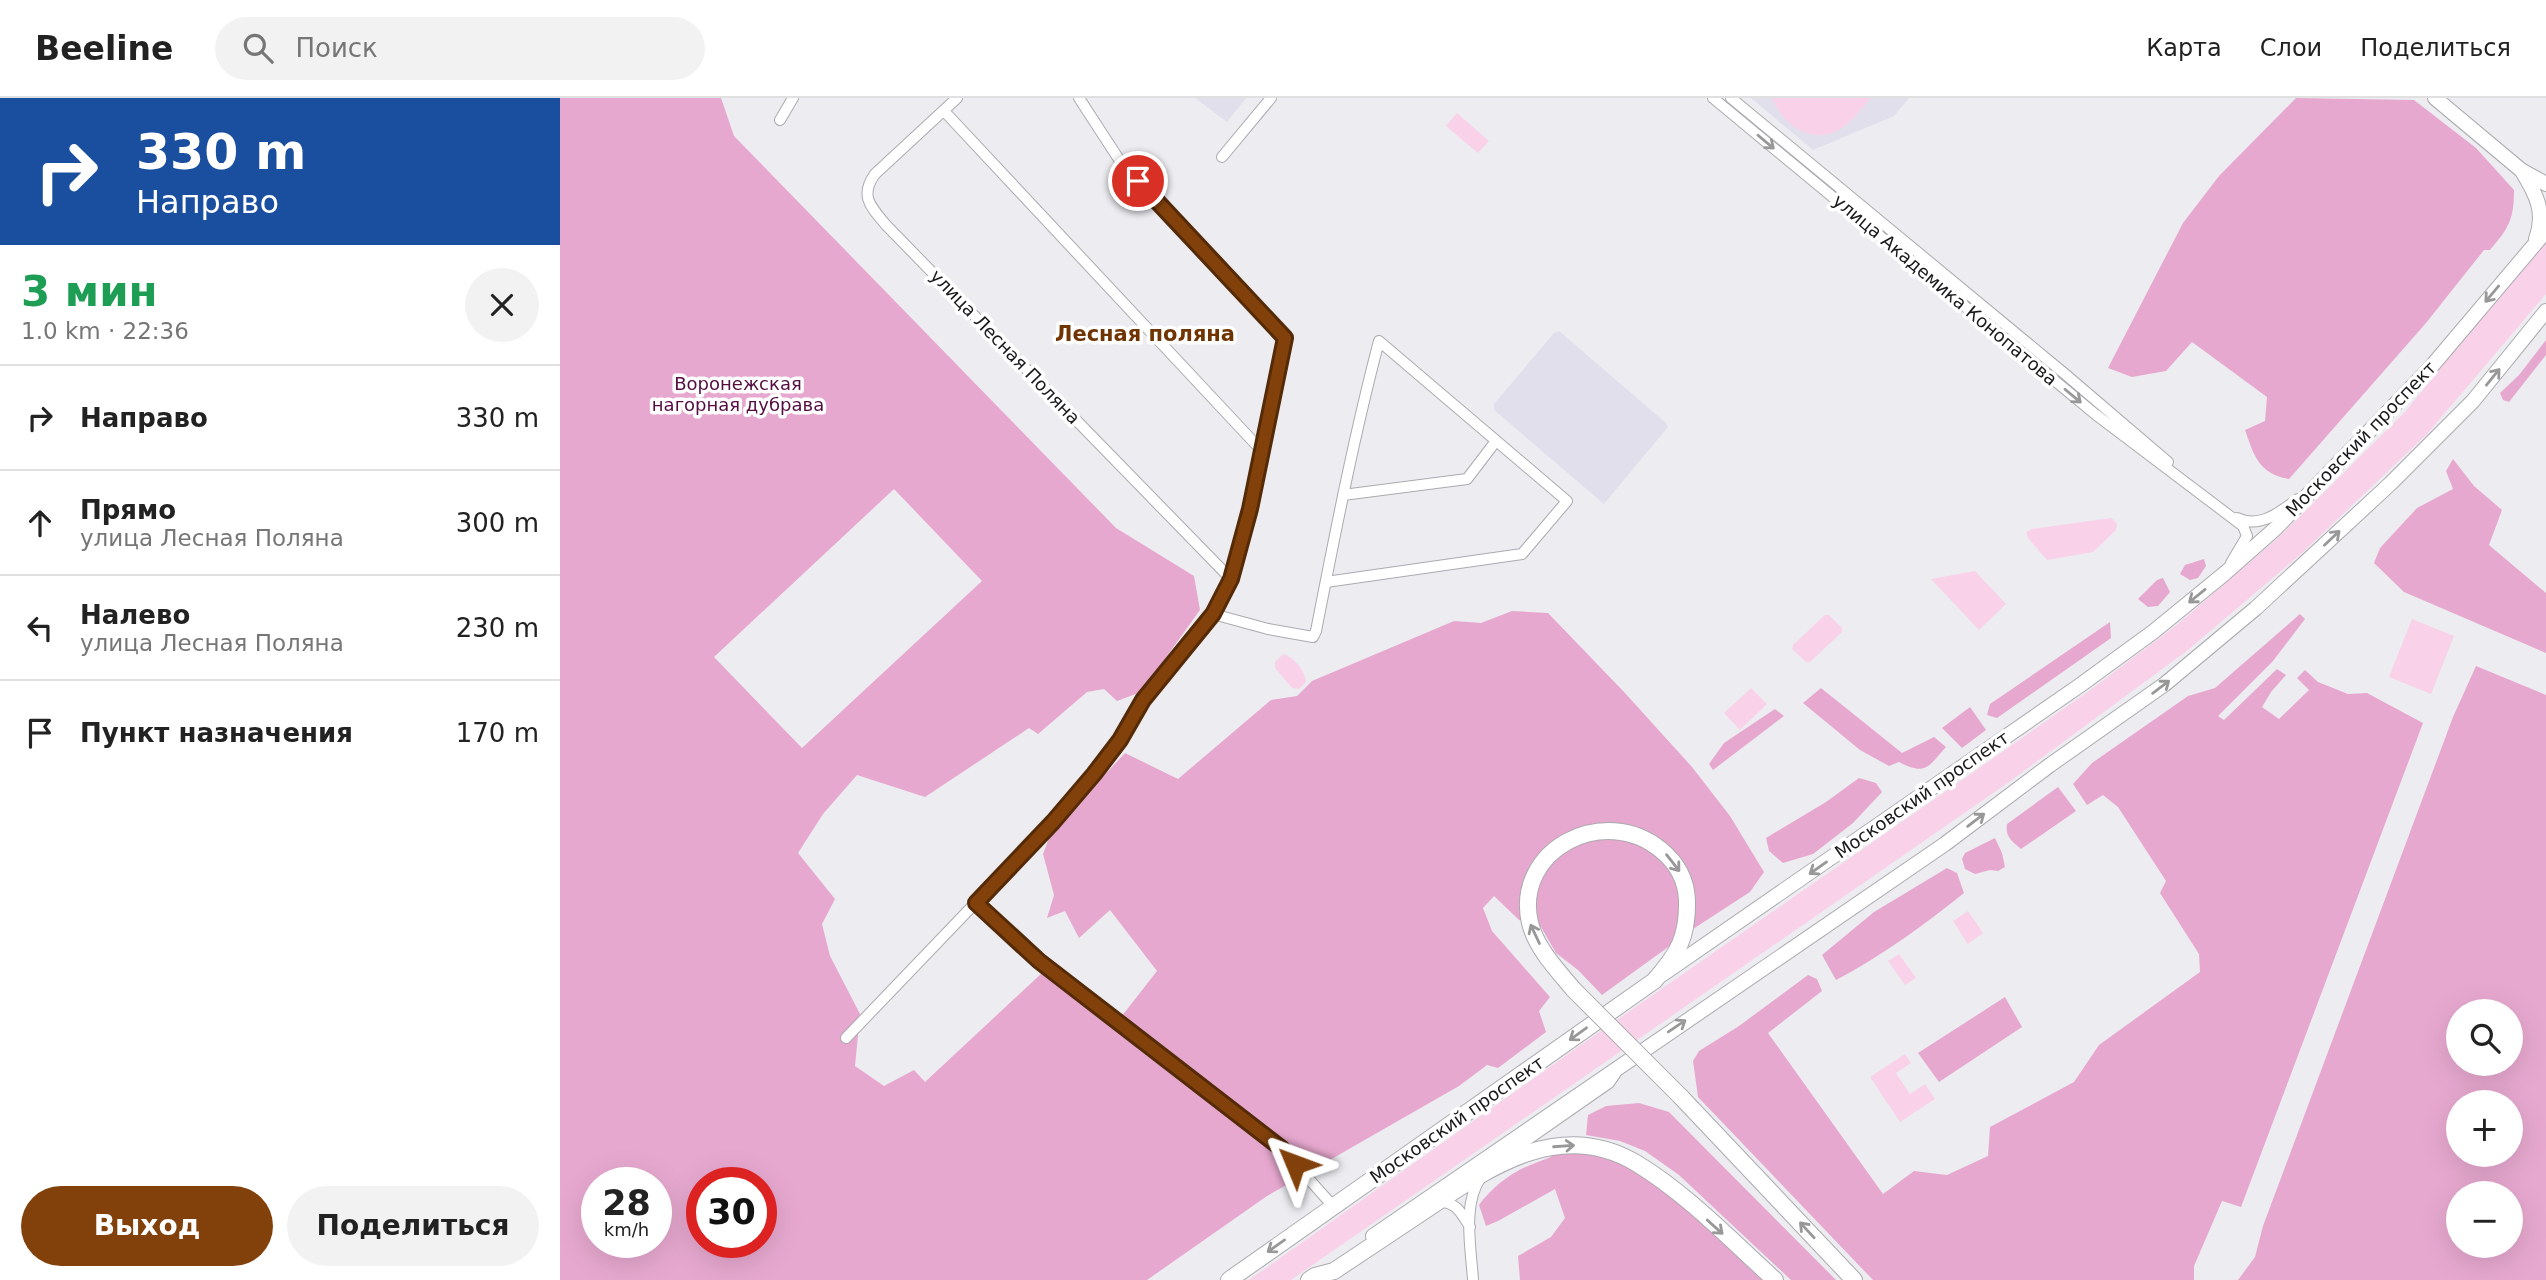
<!DOCTYPE html>
<html lang="ru">
<meta charset="utf-8">
<style>
:root{--surface:#fff;--page:#f2f2f2;--text:#222;--muted:#767676;--line:#e0e0e0;--accent:#82410b}
body{margin:0;font-family:"DejaVu Sans",sans-serif;background:var(--page);color:var(--text);height:100vh;display:flex;flex-direction:column;font-size:26px;white-space:nowrap}
*{box-sizing:border-box;margin:0}
p{font-size:23px;color:var(--muted)}
.icon{flex:none;width:38px;height:38px;fill:none;stroke:currentColor;stroke-width:2;stroke-linecap:round;stroke-linejoin:round}
.map{position:relative;flex:1;overflow:hidden}
.details{display:flex;flex-direction:column;background:var(--surface);width:560px}
.details>*{flex:none}
.hud{background:#1a4fa0;color:#fff;overflow:hidden}
.buttons{position:absolute;left:1886px;top:901px;display:grid;gap:14px}
.buttons a{display:grid;place-items:center;width:77px;height:77px;border-radius:50%;background:var(--surface);box-shadow:0 7px 28px #0002;font-size:35px}
.speed{position:absolute;left:21px;top:1069px;display:flex;gap:14px;font-size:35px;font-weight:700;text-align:center}
.speed>*{display:grid;place-content:center;width:91px;height:91px;border-radius:50%;background:var(--surface);box-shadow:0 7px 28px #0002;line-height:1}
.speed small{font-size:18px;font-weight:400}
.speed .limit{border:10px solid #d22;background:#fff;color:#111}
.pin{position:absolute;display:grid;place-items:center;width:60px;height:60px;color:#fff;margin:-30px;border:4px solid #fff;border-radius:50%;box-shadow:0 2px 7px #0007}
.me{position:absolute;width:77px;margin:-38px;rotate:314deg;stroke-linejoin:round;filter:drop-shadow(0 0 5px #0008)}
.turn{display:flex;align-items:center;gap:24px;height:147px;padding:0 21px;font-size:32px}
.turn .icon{width:91px;height:91px;stroke-width:2.5}
.turn b{display:block;font-size:49px;line-height:60px}
.round{display:grid;place-items:center;flex:none;width:74px;height:74px;border-radius:37px;background:var(--page)}
.overview{display:flex;align-items:center;justify-content:space-between;height:119px;padding:0 21px}
h1{font-size:42px;font-weight:800;line-height:52px;color:#1e9e55}
.cta{display:flex;gap:14px;margin-top:auto;padding:14px 21px}
.cta a{flex:1;height:80px;border-radius:42px;background:var(--accent);color:#fff;font-size:28px;font-weight:800;line-height:80px;text-align:center}
.cta a+a{background:var(--page);color:var(--text)}
ul{padding:0;list-style:none}
li{display:flex;align-items:center;gap:21px;height:105px;padding:0 21px;border-top:2px solid var(--line)}
li div{flex:1}
li b{display:block;font-size:26px}
li em{font-style:normal}
header{display:flex;align-items:center;gap:42px;box-sizing:border-box;height:98px;padding:0 35px;background:var(--surface);border-bottom:2px solid var(--line)}
header strong{font-size:33px}
nav{display:flex;gap:38px;margin-inline-start:auto;font-size:24px}
.search{width:490px;height:63px;background:var(--page);display:flex;align-items:center;gap:18px;box-sizing:border-box;padding:0 24px;border-radius:38px;color:var(--muted);font-size:26px}
main{display:flex;flex:1;min-height:0}
.map>svg:first-child{display:block}
.built{fill:#e2dfec}
.green{fill:#f9d2e9}
.forest{fill:#e7a8cf;fill-rule:evenodd}
.lines{fill:none;stroke-linecap:round;stroke-linejoin:round}
.minor-casing{stroke:#abaaaf;stroke-width:12}
.major-casing{stroke:#abaaaf;stroke-width:16}
.highway-casing{stroke:#abaaaf;stroke-width:18}
.minor{stroke:#fff;stroke-width:10}
.major{stroke:#fff;stroke-width:14}
.highway{stroke:#fff;stroke-width:16}
.highway-bridge-casing{stroke:#abaaaf;stroke-width:18;stroke-linecap:butt}
.highway-bridge{stroke:#fff;stroke-width:16}
.oneway{stroke:#989898}
.route-casing{stroke:#542a07;stroke-width:18}
.route{stroke:#82410b;stroke-width:12}
.labels{text-anchor:middle;stroke-width:7;stroke-linejoin:round;paint-order:stroke}
.street-label{font-size:18px;fill:#19191b;stroke:#fff}
.park-label{font-size:18px;fill:#540c41;stroke:#fff}
.quarter-label{font-size:21px;font-weight:bold;fill:#6f3401;stroke:#fff}
</style>
<header>
<strong>Beeline</strong>
<div class="search"><svg class="icon" aria-label="search" viewBox="0 0 24 24"><circle cx="10" cy="10" r="6"/><path d="M15 15l6 6"/></svg>Поиск</div>
<nav><a>Карта</a><a>Слои</a><a>Поделиться</a></nav>
</header>
<main>
<section class="details">
<div class="hud">
<div class="turn"><svg class="icon" aria-label="right" viewBox="0 0 24 24"><path d="M7 20v-9h11M14 6l5 5-5 5"/></svg><div><b>330 m</b>Направо</div></div>
</div>
<div class="overview"><div><h1>3 мин</h1><p>1.0 km · 22:36</p></div><a class="round"><svg class="icon" aria-label="close" viewBox="0 0 24 24"><path d="M6 6l12 12M18 6L6 18"/></svg></a></div>
<ul>
<li><svg class="icon" aria-label="right" viewBox="0 0 24 24"><path d="M7 20v-9h11M14 6l5 5-5 5"/></svg><div><b>Направо</b></div><em>330 m</em></li>
<li><svg class="icon" aria-label="ahead" viewBox="0 0 24 24"><path d="M12 20V5M6 11l6-6 6 6"/></svg><div><b>Прямо</b><p>улица Лесная Поляна</p></div><em>300 m</em></li>
<li><svg class="icon" aria-label="left" viewBox="0 0 24 24"><path d="M17 20v-9H6M10 6l-5 5 5 5"/></svg><div><b>Налево</b><p>улица Лесная Поляна</p></div><em>230 m</em></li>
<li><svg class="icon" aria-label="arrive" viewBox="0 0 24 24"><path d="M6 21V4h12l-3 4 3 4H6"/></svg><div><b>Пункт назначения</b></div><em>170 m</em></li>
</ul>
<div class="cta"><a>Выход</a><a>Поделиться</a></div>
</section>
<div class="map">
<svg width="1986" height="1182" viewBox="0 0 1986 1182">
<rect width="100%" height="100%" fill="#edecf1"/>
<path class="built" d="M635,0H686L667,24Z
M1191,0H1349L1334,18L1253,52Z
M999,233L1106,325L1108,329L1044,406L934,312V306L994,235Z"/>
<path class="green" d="M1212,0H1311C1301,11 1292,24 1279,32C1250,47 1223,27 1212,0Z
M897,15L929,43L918,55L886,28Z
M1986,140V196L1867,336L1742,455L1628,552L1449,684L731,1182H689L1018,949L1435,659L1529,593L1618,526L1721,437L1845,314Z
M1551,420L1557,425L1556,432L1533,454L1487,462L1468,440L1466,434L1472,431Z
M1415,473L1446,506L1419,532L1371,481Z
M1265,517H1269L1282,530V534L1250,564H1246L1232,551L1233,547Z
M1852,521L1894,538L1871,596L1829,579Z
M723,556C733,558 746,574 746,584L739,591L732,590L715,570V564Z
M1191,590L1207,606L1180,632L1164,615Z
M1408,813L1423,835L1408,846L1393,823Z
M1339,856L1356,880L1345,887L1328,863Z
M1345,956L1351,965L1336,975L1350,996L1365,986L1375,1001L1340,1024L1310,979Z"/>
<path class="forest" d="M0,0H161L174,38L556,430L634,478L640,512L581,594L557,603L544,591L527,594L478,636L469,630L365,699L297,677L263,716L238,755L275,801L262,826L270,858L300,916L295,968L324,988L354,972L365,984L483,874L554,928L597,873L550,812L519,840L505,813L487,820L494,797L483,756L491,735L565,655L618,681L711,602L737,598L752,583L894,523L921,525L952,513L988,515L1065,595L1132,669L1170,718L1204,774L1190,794L1133,831L1042,897L1018,872L996,855L981,829L959,822L934,798L923,810L932,833L990,899L979,913L986,934L938,970L927,967L899,988L707,1098L587,1182H0ZM334,391L422,483L242,650L154,559ZM37,1085H96V1144H37ZM142,1085H201V1144H142Z
M1736,0L1854,2L1916,50L1954,92C1954,121 1949,130 1930,152H1924L1866,225L1729,381C1699,376 1694,358 1685,332L1705,323L1707,299L1632,244L1606,273L1572,279L1548,270L1623,125L1659,78Z
M1986,242V257L1949,304L1943,302L1940,295L1959,277Z
M1893,361L1914,388L1942,412L1929,447L1986,495V555L1844,494L1814,465L1820,450L1857,410L1893,391L1886,373Z
M1644,461L1646,468L1638,480L1630,482L1620,476L1625,467Z
M1603,480L1610,494L1598,508L1588,509L1578,501L1597,482Z
M1740,516L1745,521L1713,563L1658,618L1664,622L1717,571L1726,577L1711,594L1702,609L1719,621L1749,592L1737,580L1745,572L1758,584L1788,596L1807,595L1863,625L1681,1109L1662,1103L1634,1168V1182H1313L1138,999L1133,963L1139,953L1179,928L1248,877L1257,881L1262,893L1208,935L1323,1096L1354,1073L1387,1077L1428,1058L1430,1029L1514,984L1539,947L1640,874L1639,856L1600,795L1606,783L1558,709L1543,697L1527,707L1513,686L1532,665L1628,598L1655,590Z
M1550,524L1551,540L1437,620L1427,617L1430,606Z
M1916,568L1986,597V1182H1678L1695,1159L1703,1128L1893,619ZM1899,914H1951V966H1899ZM1899,1004H1951V1057H1899ZM1899,1096H1951V1148H1899Z
M1261,590L1342,655L1374,639L1386,649C1368,669 1366,678 1339,664L1329,668L1300,652L1243,605Z
M1410,609L1426,632L1402,650L1382,630Z
M1215,611L1224,618L1153,672L1149,666L1164,645Z
M1299,680L1316,685L1322,694L1293,725L1253,756L1223,765L1209,753L1206,740L1266,704Z
M1498,689L1516,713L1461,751C1452,743 1445,739 1447,726Z
M1435,740L1442,755L1445,769L1438,773L1430,772L1415,776L1405,771L1402,761L1405,755Z
M1387,770L1397,775L1404,795C1364,827 1322,858 1276,882L1262,857L1314,814Z
M1445,899L1462,929L1379,984L1358,955Z
M1079,1005L1109,1014L1276,1182H1231L1119,1077L1085,1053L1060,1043L1026,1037L1028,1017L1046,1008Z
M999,1054C1013,1054 1028,1053 1041,1058C1101,1078 1156,1140 1202,1182H960L958,1158L991,1139L1005,1120L995,1091L938,1123L926,1128L919,1107C932,1089 953,1073 973,1066C983,1062 990,1060 999,1054Z"/>
<g class="lines">
<g class="minor-casing">
<path id="minor" d="M397,0L315,76C299,98 311,109 326,127L671,481
M1153,0L1535,316L1683,428L1687,438L1671,465
M1171,0L1505,276L1608,364
M384,13L702,353
M220,22L233,0
M662,59L711,0
M783,397L907,381L936,343
M1677,420C1701,431 1719,414 1738,401
M653,516L708,531L753,539L756,533C775,436 794,338 819,243L1007,403L962,456L766,484
M416,805L479,863L721,1050L773,1108
M286,940L493,724L560,642L583,602L653,516L671,481L690,411L725,240L560,63L519,0
M940,1061L1049,985L1056,975
M879,1104C896,1103 902,1116 910,1129
M913,1182C911,1150 902,1106 921,1079"/>
</g>
<g class="major-casing">
<path id="major" d="M1875,0L1961,72L1986,86
M1962,73C1976,96 1986,114 1976,141
M1103,876L1519,588L1593,534L1664,476L1716,430L1871,269L1986,133
M813,1138L1385,746L1490,667L1605,586L1696,510L1830,386L1913,303L1986,213"/>
</g>
<g class="highway-casing">
<path id="highway" d="M1121,999L1294,1182
M669,1182L1094,883C1118,856 1128,839 1127,802C1126,781 1117,765 1101,752C1045,705 953,751 970,825C976,850 998,873 1014,892
M749,1182L755,1178L774,1173C805,1152 836,1132 867,1111C930,1069 1000,1020 1076,1065C1126,1095 1172,1143 1215,1182"/>
</g>
<use href="#minor" class="minor"/>
<use href="#major" class="major"/>
<use href="#highway" class="highway"/>
<g class="highway-bridge-casing">
<path id="highway-bridge" d="M1014,892L1121,999"/>
</g>
<use href="#highway-bridge" class="highway-bridge"/>
</g>
<defs><path id="oneway-shaft" d="M-6 0H5M1.5-3L5.5 0L1.5 3" fill="none" stroke-width="1.6" stroke-linecap="round" stroke-linejoin="round" transform="scale(1.75)"/></defs>
<g class="oneway">
<use href="#oneway-shaft" transform="translate(1206 44) rotate(40)"/>
<use href="#oneway-shaft" transform="translate(1932 196) rotate(130)"/>
<use href="#oneway-shaft" transform="translate(1933 279) rotate(-51)"/>
<use href="#oneway-shaft" transform="translate(1513 298) rotate(40)"/>
<use href="#oneway-shaft" transform="translate(1772 440) rotate(-43)"/>
<use href="#oneway-shaft" transform="translate(1637 498) rotate(141)"/>
<use href="#oneway-shaft" transform="translate(1601 589) rotate(-37)"/>
<use href="#oneway-shaft" transform="translate(1416 722) rotate(-37)"/>
<use href="#oneway-shaft" transform="translate(1113 765) rotate(52)"/>
<use href="#oneway-shaft" transform="translate(1258 770) rotate(145)"/>
<use href="#oneway-shaft" transform="translate(975 836) rotate(-115)"/>
<use href="#oneway-shaft" transform="translate(1117 928) rotate(-34)"/>
<use href="#oneway-shaft" transform="translate(1018 936) rotate(144)"/>
<use href="#oneway-shaft" transform="translate(1004 1048) rotate(-4)"/>
<use href="#oneway-shaft" transform="translate(1155 1129) rotate(42)"/>
<use href="#oneway-shaft" transform="translate(1247 1132) rotate(-133)"/>
<use href="#oneway-shaft" transform="translate(716 1148) rotate(145)"/>
</g>
<g class="lines">
<g class="route-casing">
<path id="route" d="M578,83L725,240L690,411L671,481L653,516L583,602L560,642L534,676L493,724L416,805L479,863L721,1050L735,1066"/>
</g>
<use href="#route" class="route"/>
</g>
<g class="labels">
<g class="street-label">
<text transform="translate(1385 192) rotate(40)" y="6">улица Академика Конопатова</text>
<text transform="translate(445 249) rotate(46)" y="6">улица Лесная Поляна</text>
<text transform="translate(1801 341) rotate(-46)" y="6">Московский проспект</text>
<text transform="translate(1362 697) rotate(-35)" y="6">Московский проспект</text>
<text transform="translate(897 1022) rotate(-35)" y="6">Московский проспект</text>
</g>
<g class="park-label">
<text x="178" y="292">Воронежская<tspan x="178" dy="21">нагорная дубрава</tspan></text>
</g>
<g class="quarter-label">
<text x="585" y="243">Лесная поляна</text>
</g>
</g>
</svg>
<div class="buttons">
<a><svg class="icon" aria-label="search" viewBox="0 0 24 24"><circle cx="10" cy="10" r="6"/><path d="M15 15l6 6"/></svg></a>
<a>+</a>
<a>−</a>
</div>
<div class="speed"><div>28<small>km/h</small></div><div class="limit">30</div></div>
<div class="pin" style="left:578px;top:83px;background:#d93025"><svg class="icon" aria-label="arrive" viewBox="0 0 24 24"><path d="M6 21V4h12l-3 4 3 4H6"/></svg></div>
<svg class="me" style="left:735px;top:1066px" viewBox="-20 -20 40 40"><path d="M0-17L14 15 0 8-14 15z" fill="#82410b" stroke="#fff" stroke-width="4"/></svg>
</div>
</main>
